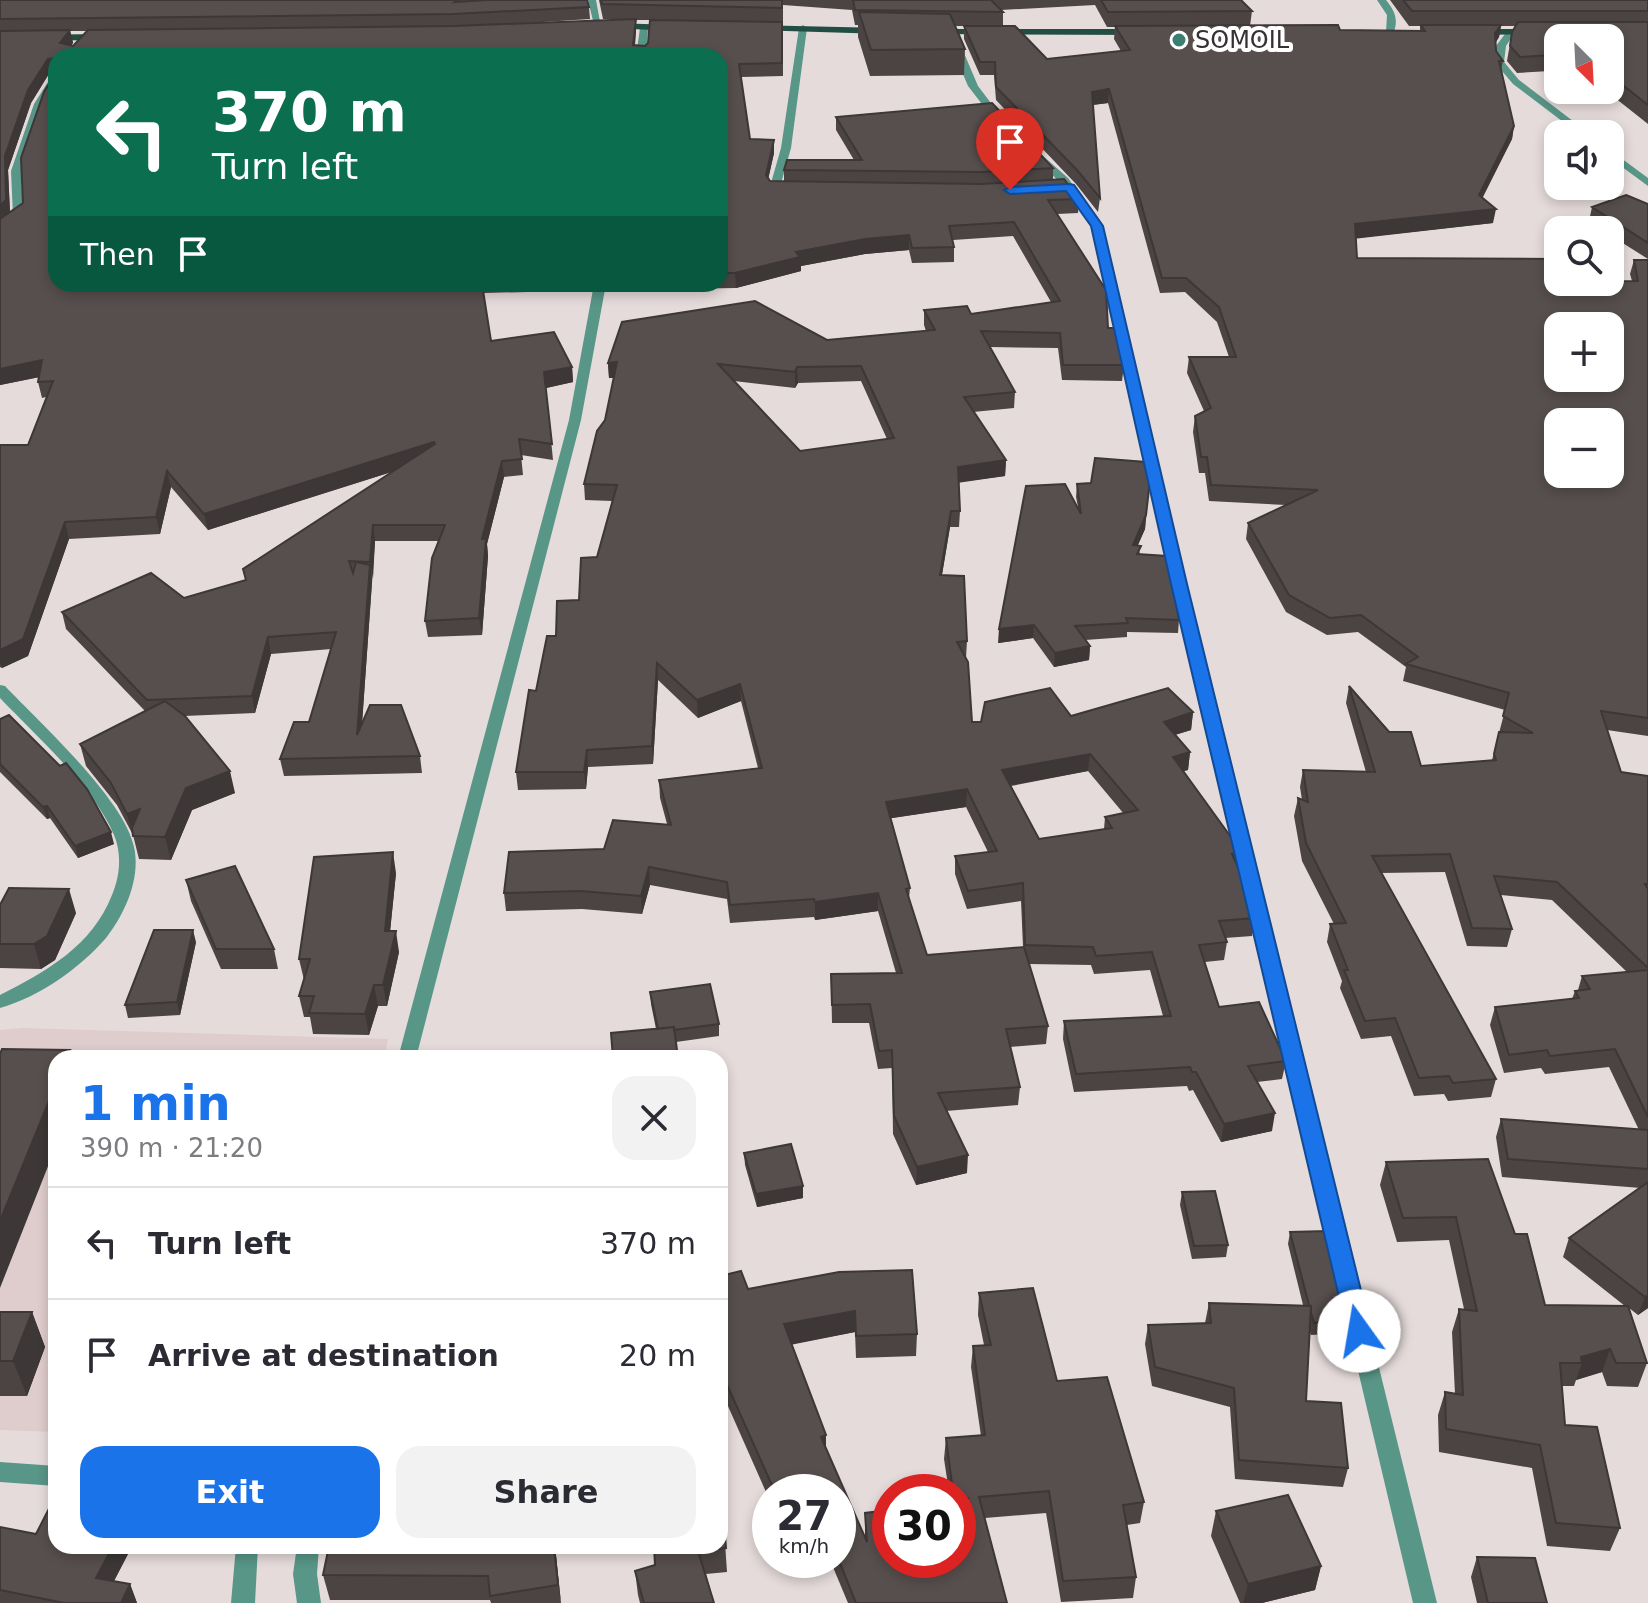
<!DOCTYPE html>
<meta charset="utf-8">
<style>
:root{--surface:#fff;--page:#f2f2f3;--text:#2b2b33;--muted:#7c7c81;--line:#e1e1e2;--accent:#1a73e8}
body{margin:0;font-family:"DejaVu Sans",sans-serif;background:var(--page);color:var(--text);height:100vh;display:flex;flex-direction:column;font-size:30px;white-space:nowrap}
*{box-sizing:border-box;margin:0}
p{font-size:26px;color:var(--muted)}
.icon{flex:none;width:44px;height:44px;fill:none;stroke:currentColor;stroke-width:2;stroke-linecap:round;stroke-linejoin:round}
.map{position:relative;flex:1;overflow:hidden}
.panel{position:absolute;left:48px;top:1050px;width:680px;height:504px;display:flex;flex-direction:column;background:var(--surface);border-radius:24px;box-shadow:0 4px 12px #0003}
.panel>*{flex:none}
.top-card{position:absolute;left:48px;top:48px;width:680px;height:244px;border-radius:24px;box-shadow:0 4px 12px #0003;background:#0b6e4f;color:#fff;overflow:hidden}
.needle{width:52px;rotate:156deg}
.tools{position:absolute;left:1544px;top:24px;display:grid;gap:16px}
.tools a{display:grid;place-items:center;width:80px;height:80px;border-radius:16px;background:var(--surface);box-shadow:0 4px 12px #0003;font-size:40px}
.speed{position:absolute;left:752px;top:1474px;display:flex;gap:16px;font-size:40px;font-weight:700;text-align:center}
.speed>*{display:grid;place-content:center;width:104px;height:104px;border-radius:50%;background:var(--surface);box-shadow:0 4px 12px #0003;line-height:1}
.speed small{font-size:20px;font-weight:400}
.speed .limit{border:12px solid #d22;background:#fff;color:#111}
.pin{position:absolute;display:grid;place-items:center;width:68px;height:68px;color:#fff;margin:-82px -34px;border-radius:50% 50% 50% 0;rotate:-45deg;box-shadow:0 0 8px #0007}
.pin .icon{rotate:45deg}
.me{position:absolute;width:88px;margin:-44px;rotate:347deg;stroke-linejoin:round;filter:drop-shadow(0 0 6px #0008)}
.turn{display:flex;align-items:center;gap:28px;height:168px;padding:0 32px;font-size:36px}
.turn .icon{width:104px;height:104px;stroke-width:2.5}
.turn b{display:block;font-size:56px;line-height:68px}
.then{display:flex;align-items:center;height:76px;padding:0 32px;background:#0003;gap:16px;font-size:30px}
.round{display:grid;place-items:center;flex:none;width:84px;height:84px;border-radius:24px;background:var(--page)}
.headline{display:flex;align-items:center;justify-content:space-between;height:136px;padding:0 32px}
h1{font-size:48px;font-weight:600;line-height:60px;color:var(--accent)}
.action{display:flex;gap:16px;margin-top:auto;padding:16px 32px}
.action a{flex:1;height:92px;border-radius:24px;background:var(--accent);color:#fff;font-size:32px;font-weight:600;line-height:92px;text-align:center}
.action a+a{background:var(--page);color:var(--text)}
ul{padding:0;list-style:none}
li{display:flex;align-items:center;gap:24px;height:112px;padding:0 32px;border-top:2px solid var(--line)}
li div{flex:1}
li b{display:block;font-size:30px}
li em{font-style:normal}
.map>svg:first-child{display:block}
.built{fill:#dfcccc}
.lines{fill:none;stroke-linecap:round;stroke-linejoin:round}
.minor{fill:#589687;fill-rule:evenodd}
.primary{fill:#214d43;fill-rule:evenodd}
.wall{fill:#4b4443;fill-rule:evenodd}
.shaded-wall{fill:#3d3737}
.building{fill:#574f4e;stroke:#3d3737;stroke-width:2;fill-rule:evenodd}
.route{fill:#1a73e8;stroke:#114b97;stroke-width:2}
.poi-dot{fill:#3c7e6f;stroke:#fff;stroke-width:3}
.labels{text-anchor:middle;stroke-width:8;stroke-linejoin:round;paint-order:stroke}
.far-poi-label{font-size:24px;fill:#363232;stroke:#fff;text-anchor:start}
</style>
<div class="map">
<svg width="1648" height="1603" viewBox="0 0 1648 1603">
<rect width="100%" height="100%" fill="#e6dbdb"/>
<path class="built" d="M22,1028L388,1039L384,1058H56V1432L0,1430V1030Z"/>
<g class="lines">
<path class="minor" d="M588,0H596L601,27L594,25Z
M1377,0H1386C1395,11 1399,20 1393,34L1386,32L1387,15Z
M644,25L648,28L646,56H636L640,28Z
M803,25L807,28L791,148L780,187L789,190C785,195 773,195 769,190L781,148L799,28Z
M1508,30L1515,32L1506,46L1504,62L1519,80L1590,134H1579L1513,84L1496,64V46Z
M956,43L961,46L978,86L1003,119L1001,121H995L968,86L951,46Z
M56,73V84L44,104L21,171L23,217L0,233V225L13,216L11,171L34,104L53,74Z
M1610,150L1648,178V186L1610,158Z
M1034,155H1042L1068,178L1102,226L1186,584L1437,1603H1413L1172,584L1092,226L1060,182L1034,159Z
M594,284H606L581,420L416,1058H398L569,420Z
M0,685L5,686C40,723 124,799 134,847C141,878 125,914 106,938C80,968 39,997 0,1008V995C47,971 92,946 112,895C120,876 122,854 114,835C94,787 36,736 0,698Z
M0,1462L56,1466V1486L0,1482Z
M236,1546H258L255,1603H231Z
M297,1546H319L317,1574L321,1603H297L293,1574Z"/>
<path class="primary" d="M612,23L676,25L682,28L676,31L608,28V24Z
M756,25L884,28L890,31L884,34L752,30L750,28Z
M932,29H1140L1146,32L1140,35L928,34V30Z
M1540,29L1546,32L1544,34L1476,35L1470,32L1476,29Z
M0,35L108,34L114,37L108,40L0,41Z"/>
</g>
<path class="wall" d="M0,0H472L471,1L589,7L590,19L497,25L626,20L603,19L599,0H1241L1252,11L1250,26L1340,30L1420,31V26H1409L1390,0H1648V124L1605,90L1589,95L1583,90H1610V38H1558V74L1550,71L1517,73L1507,61L1512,32L1516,26H1501L1499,37L1496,42V51L1503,61L1501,70L1514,126L1512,139L1482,197L1493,223L1356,238L1357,258L1558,282L1632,281L1630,274L1634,260H1648V736L1607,730L1621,772L1648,776V1308L1638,1315L1629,1308L1647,1363L1638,1387L1607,1386L1602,1372L1576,1380L1574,1386H1562L1565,1425L1620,1528L1610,1551L1547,1546L1532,1468L1439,1452L1438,1415L1445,1392L1455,1394L1452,1332L1459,1309H1464L1449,1240L1397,1242L1380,1185L1386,1162L1515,1234L1545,1305L1625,1306L1563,1257L1569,1238L1641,1188L1502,1177L1496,1137L1501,1119L1639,1130L1609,1067L1545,1074L1541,1068L1504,1073L1490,1025L1495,1007L1572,999L1575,991L1578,990L1582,976L1627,972L1552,900L1501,895L1512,929L1507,947L1467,946L1445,872L1381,873L1496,1079L1491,1097L1448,1101L1444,1094L1414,1096L1391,1036L1361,1039L1340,988L1342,981L1327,942L1330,924H1334L1302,861L1294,816L1298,798L1302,800L1300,787L1303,770L1366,772L1346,703L1349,686L1421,766L1492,760L1505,710L1403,681L1406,667L1358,632L1327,635L1286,612L1246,539L1248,523L1286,505L1209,501L1205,473H1199L1193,432L1195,416L1204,411L1187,373L1189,357H1229L1217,322L1185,292L1160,293L1108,103L1093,105L1100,198L1098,212L1076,184L996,100L994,75H980L964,39V26H967H955L965,49L964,75L870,76L858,37V25H855L852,10L783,5V76L741,77L750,139L774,153L768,179L770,181H784V170L854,160L836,130V117L1053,168V180L1079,199L1078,213L1057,214L1108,328L1124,365L1122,381L1062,380L1058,348L990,347L1015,392L1014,408L973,412L1006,460L1005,476L959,482L960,511L959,527H950L942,575L967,641L966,658L972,722H981L1071,716L1193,712L1191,730L1175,735L1190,752L1188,770L1183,771L1239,852L1237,866L1255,918L1252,936L1225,938L1227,942L1224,960L1205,962L1219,1007L1286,1061L1282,1079L1257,1082L1272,1131L1221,1142L1193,1090L1189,1091L1187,1086L1074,1092L1063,1039L1064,1021L1163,1016L1150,970L1094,974L1091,965L1029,964L1048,1026L1046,1044L1010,1047L1020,1087L1018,1105L946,1111L967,1173L916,1185L893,1134L892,1068L878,1069L869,1023H832L831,974L896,973L878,911L815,920L814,917L730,923L727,899L650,885L642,914L582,909L506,911L504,893L604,849L667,824L660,798L659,780L758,768L741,701L698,718L658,680L653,764L588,767L586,789L518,790L516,772L536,691L556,636L579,600L597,557L612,501L585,500L584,484L605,420L614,378H609L608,363L926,331L924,325V310L971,314L1051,302L1013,236L953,240L954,247V262L912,263L909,250L865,254L801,266V271L736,288L623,290L622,284H720V56L56,284H565V291L483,293L491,341L572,367L573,382L546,388L553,460L521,455L523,475L504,477L487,544L488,556L482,635L428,637L425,621L438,541H375L362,723L420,756L422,773L284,776L280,759L309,722L331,649L271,654L255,713L184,716L235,793L192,810L171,860L139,859L133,835L117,805L86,766L80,744L145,711L66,629L62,612L184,598L246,580L394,471L208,530L171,487L160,534L69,539L28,656L2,668L0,667V445H28L46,397L42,398L38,382L39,377L0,385ZM1095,5L1107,27H1115L1114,39L1121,51L1047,59L1003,26V12L1001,10ZM636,20H650L648,43L645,46L635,45ZM70,31H87L73,46H71L73,43ZM56,71L23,203L10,212L8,170L31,103L50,72ZM734,381L795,388L798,383L861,381L887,439L800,451ZM1088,771L1124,814L1105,817L1104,829L1039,839L1011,786ZM966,807L988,852L955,856V874L967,909L1021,901L1023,947L927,955L909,898L910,888L891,818Z
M1648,204V259L1610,235V230H1603L1589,221L1592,207Z
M1150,480L1145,529L1138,545L1140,554L1179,620L1178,633L1127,632V637L1085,640L1090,646L1089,660L1054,667L1033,638L998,643L1078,507L1076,497L1077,484Z
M0,719L114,844L78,858L50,818L47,819L0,772Z
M396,873L390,931L399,952L387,1006H378L369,1035L313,1034L310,1017H304L299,996L304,980L299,959Z
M186,880L274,949L278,969H221L191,901Z
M0,905L76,913L55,960L41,969L0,968Z
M196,942L180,1015L128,1018L125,1005Z
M650,992L719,1024V1036L676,1042L656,1029L651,1004Z
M744,1153L803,1198L757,1207L745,1165Z
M1182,1192L1228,1245L1226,1257L1192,1259L1180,1205Z
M1290,1232L1349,1320L1346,1333L1311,1335L1310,1332L1306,1401L1348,1468L1343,1487L1235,1479L1230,1407L1152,1386L1145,1344L1148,1325L1205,1323L1209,1303L1303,1305L1288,1244Z
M720,1276L748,1289L917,1334L916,1356L856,1358L855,1332L792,1344L826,1449L865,1538V1513L958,1560V1492H949L944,1459L946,1438L981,1436L971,1367L973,1346L984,1345L978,1315L979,1293L1057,1381L1144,1502L1140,1523L1127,1525L1136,1577L1133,1598L1061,1602L1046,1513L985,1518L1007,1603H848L830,1560H838V1492H770V1501L720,1388Z
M0,1312H32L45,1347L27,1396H0Z
M720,1469L727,1572L706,1574L714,1603H640L638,1595L635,1571L655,1565Z
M1216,1511L1321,1566L1315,1590L1262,1603H1240L1211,1536Z
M0,1527L128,1554L114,1581L130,1584L137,1603H0Z
M329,1546H450L449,1548L555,1546L561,1603H491L490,1600H330L323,1575Z
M1477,1557L1547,1603H1477L1471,1577Z"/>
<path class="shaded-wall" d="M636,19V32L634,56L633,45Z
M1501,25L1499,37L1493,46L1495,33Z
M70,30L73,43L63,56L60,43Z
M55,58L56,71L50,72L31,103L8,170L10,214L0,223V205L5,156L28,90L48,59Z
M1109,89L1108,103L1091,105L1092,92Z
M1590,90H1605L1589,95Z
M1514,126L1512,139L1477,209L1479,195Z
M774,140V153L766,189V175Z
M1496,209L1493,223L1353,239L1355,224Z
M909,235V250L865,254L801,266V271L736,288L735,273L796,252L865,239Z
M42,360L45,376L0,385V369Z
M617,362L618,377L609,378L608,363Z
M572,367L573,382L546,388L544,372Z
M797,367L798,383L795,388V372Z
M434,442L436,458L208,530L204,514Z
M1006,460L1005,476L957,483L958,467Z
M502,461L504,477L487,544L488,556L482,635L479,618L482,539Z
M167,471L171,487L160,534L156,517Z
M951,511L950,527L939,592L940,575Z
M1146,515L1145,529L1132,558L1133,545Z
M65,522L69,539L28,656L2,668L0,662V650Z
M373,525L375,541L373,579L370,562Z
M370,565L372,581L360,753L357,735Z
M1034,625L1033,638L998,643L999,629Z
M268,637L271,654L255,713L252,696Z
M1090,646L1089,660L1054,667L1055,653Z
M657,663L658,680L653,764L652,746Z
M740,684L741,701L698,718L697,700Z
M1193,712L1191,730L1161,739L1164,722Z
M587,750L588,767L586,789L584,772Z
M1190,752L1188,770L1171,774L1173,757Z
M1090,754L1088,771L1001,787L1002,770Z
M230,771L235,793L192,810L171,860L165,837L186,788Z
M967,789L966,807L886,819V802Z
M47,806L50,818L47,819L43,807Z
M140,809L133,836L127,814Z
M111,832L114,844L78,858L75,846Z
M393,852L396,873L388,952L385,931Z
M1239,852L1237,870L1232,854Z
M649,867L650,885L642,914L641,896Z
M69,889L76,913L55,960L41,969L34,944Z
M878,893V911L815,920V902Z
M193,930L196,942L180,1015L177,1002Z
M396,931L399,952L387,1006L383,985Z
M374,985L378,1006L369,1035L365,1014Z
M56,1084V1146L0,1288V1221Z
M1275,1113L1272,1131L1221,1142L1224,1124Z
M968,1155L967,1173L916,1185L917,1167Z
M803,1186V1198L757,1207L756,1194Z
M1648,1295V1308L1638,1315L1645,1297Z
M855,1311V1332L785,1346L784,1324Z
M32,1312L45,1347L27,1396L13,1361Z
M1610,1349L1602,1372L1576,1380L1582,1363L1581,1357Z
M826,1435V1457L821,1437Z
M113,1546H125L128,1554L104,1600L96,1578Z
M554,1546H555L561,1603L558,1585Z
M1321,1566L1315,1590L1262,1603H1243L1248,1584Z
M130,1584L137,1603H121Z"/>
<path class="building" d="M0,0H458L455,2L487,0H587L589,7L454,14L0,19Z
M601,0H782V8L602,4Z
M853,0H991L1003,12L855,10Z
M1101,0H1241L1252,11L1108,12Z
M1403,0H1648V11H1412Z
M859,12L950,14L965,49L871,50Z
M636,19L633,45L645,46L648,43L650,20L782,22V63L739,64L750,139L774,140L766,175L770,181L982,184L1064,179L1079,199L1048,200L1106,290L1108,328H1117L1124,365H1063L1060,333L981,331L1015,392L964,397L1006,460L958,467L960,511H951L940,575L964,576L967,641L957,642L968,662L972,722H981L985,702L1050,688L1071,716L1168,688L1193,712L1164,722L1190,752L1173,757L1238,847L1239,852L1232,854L1249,893L1255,918L1219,921L1227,942L1199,945L1219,1007L1259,1002L1286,1061L1248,1066L1275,1113L1224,1124L1196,1072H1192L1190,1067L1076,1074L1064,1021L1171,1016L1152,952L1096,956L1093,947L1025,945L1023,883L968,891L955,856L997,851L967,789L886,802L910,888L906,889L927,955L1024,947L1048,1026L1006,1029L1020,1087L938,1093L968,1155L917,1167L894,1116L892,1050L879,1051L870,1004L832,1005L831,974L902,973L878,893L815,902L814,899L730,905L727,882L649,867L641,896L580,891L504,893L509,852L604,849L613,820L671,825L659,780L762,768L740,684L697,700L657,663L652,746L587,750L584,772H516L529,690L536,691L547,636H556L557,601L579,600L581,558L597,557L617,485L584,484L597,431L605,420L617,362L608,363L622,322L755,301L827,340L935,330L924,310L967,306L971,314L1060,301L1014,222L949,226L954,247L912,248L909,235L865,239L796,252L800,257L735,273H720V56H56V284H482L491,341L554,332L572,367L544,372L552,444L519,439L522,459L502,461L482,539H486L479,618L425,621L432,558L445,525H373L370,562L349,561L353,573L356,562L370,565L357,735L370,705H401L420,756L280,759L294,722H309L336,632L268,637L252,696L147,700L62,612L151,573L184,598L246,580L243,569L435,444L434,442L204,514L167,471L156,517L65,522L23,639L0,650V445H28L53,381L38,382L42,360L0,369V219L23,203L21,158L44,92L56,72L55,58L48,59L28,90L5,156L6,200L0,205V31L70,30L60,43L73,46L88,30L454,26ZM718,364L795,372L797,367L861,366L894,438L800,451ZM1090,754L1138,810L1105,817L1112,828L1039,839L1002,770Z
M1518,22H1648V105L1610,75V38H1558V57L1553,55L1520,57L1510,46L1512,32Z
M1338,25L1340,30L1425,31L1421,25H1501L1495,33L1496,51L1503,61H1499L1514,126L1479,195L1496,209L1355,224L1357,258L1558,259V282L1638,281L1634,260H1648V718L1601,711L1621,772L1648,776V884H1645L1648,889V968L1557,882L1494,876L1512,929L1472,928L1450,854L1372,856L1496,1079L1453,1083L1449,1076L1419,1078L1395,1018L1365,1021L1344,970H1348L1330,924L1346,923L1306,843L1298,798L1308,802L1303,770L1375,772L1349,686L1389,732H1411L1421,766L1496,760L1494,754L1499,732L1533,733L1503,716L1509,693L1406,664L1418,657L1361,615L1330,618L1289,595L1248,523L1318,490L1211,485L1207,457H1201L1195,416L1211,408L1189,357H1236L1219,307L1186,278H1162L1109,89L1092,92L1100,198L1077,170L996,87L995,62H980L964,26H1015L1047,59L1130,50L1115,26ZM1558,326H1610V378H1558ZM1558,422H1610V474H1558Z
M992,103L1053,168L982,172L784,170L787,160H862L836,117Z
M1626,195L1648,204V243L1592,207Z
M1095,458L1146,462L1150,480L1146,515L1133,545L1141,546L1137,554L1167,556L1179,620L1126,618L1128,623L1075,626L1090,646L1055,653L1034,625L999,629L1026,486L1065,484L1081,514L1077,484L1091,483Z
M165,701L185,716L230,771L186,788L165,837L133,836L132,828L140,809L127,814L111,783L80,744Z
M9,715L60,766L66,763L87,789L111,832L75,846L47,806L43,807L0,764V719Z
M393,852L385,931H396L383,985H374L365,1014L309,1013L314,996H299L310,959H299L314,857Z
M235,866L274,949H216L186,880Z
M9,888L69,889L47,936L34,944H0V905Z
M154,930H193L177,1002L125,1005Z
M1648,970V1117L1615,1049L1550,1056L1547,1050L1509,1055L1495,1007L1579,998L1575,991L1590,989L1582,976Z
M710,984L719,1024L674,1030V1027L658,1029L650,992Z
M674,1027L678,1058H613L611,1033Z
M2,1049L70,1050L66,1058H56V1084L0,1221V1054Z
M1501,1119L1648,1130V1169L1508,1159Z
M791,1144L803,1186L756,1194L744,1153Z
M1488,1159L1515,1234H1527L1545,1305L1628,1306L1647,1363H1616L1610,1349L1581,1357L1582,1363H1560L1565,1425L1597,1427L1620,1528L1556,1523L1540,1445L1446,1429L1445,1392L1463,1395L1459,1309L1477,1311L1456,1217L1403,1218L1386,1162Z
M1648,1182V1295L1645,1297L1569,1238Z
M1215,1191L1228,1245L1194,1246L1182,1192Z
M1328,1231L1349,1320L1314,1323L1311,1313V1306L1309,1305L1290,1232Z
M912,1270L917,1334L856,1336L855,1311L784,1324L826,1435L821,1437L867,1542L865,1513L890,1510V1560H958V1499L969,1498L958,1499V1492H953L946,1438L985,1435L973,1346L991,1345L979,1293L1033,1288L1057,1381L1107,1377L1144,1502L1123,1505L1136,1577L1063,1581L1049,1491L979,1497L1007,1603H856L838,1558V1492H775L720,1369V1276L741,1271L748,1289L839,1272Z
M1209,1303L1311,1306L1306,1401L1341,1403L1348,1468L1239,1460L1234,1388L1155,1367L1148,1325L1211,1323Z
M0,1312H32L13,1361H0Z
M720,1469L726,1548L698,1551L714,1603H644L635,1571L655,1565L654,1546H720Z
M56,1495V1546H113L96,1578L130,1584L121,1603H64L0,1590V1527L36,1534Z
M1288,1495L1321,1566L1248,1584L1216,1511Z
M329,1546H441L440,1549L460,1546H554L558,1585L490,1596L488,1576L323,1575Z
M1477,1557L1535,1558L1547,1603H1488Z"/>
<path class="route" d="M1069,184L1074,185L1103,226L1187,584L1371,1331L1367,1337L1359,1340L1351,1337L1347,1331L1171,584L1091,226L1066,191L1010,194L1004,190L1010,187Z"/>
<circle class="poi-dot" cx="1179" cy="40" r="8"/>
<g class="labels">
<g class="far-poi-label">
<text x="1195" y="48">SOMOIL</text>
</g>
</g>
</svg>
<div class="tools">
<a><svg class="needle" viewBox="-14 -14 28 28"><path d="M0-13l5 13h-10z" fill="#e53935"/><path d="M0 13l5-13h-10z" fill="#7c7c81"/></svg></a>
<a><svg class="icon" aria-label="sound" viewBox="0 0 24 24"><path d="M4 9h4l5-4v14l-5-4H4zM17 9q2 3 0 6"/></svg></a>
<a><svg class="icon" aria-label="search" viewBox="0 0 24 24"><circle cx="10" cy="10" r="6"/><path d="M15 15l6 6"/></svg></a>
<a>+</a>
<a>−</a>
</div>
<div class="speed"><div>27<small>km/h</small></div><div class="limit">30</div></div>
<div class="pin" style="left:1010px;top:190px;background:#d93025"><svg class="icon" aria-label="arrive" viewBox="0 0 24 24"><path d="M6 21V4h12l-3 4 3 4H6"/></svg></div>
<svg class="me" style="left:1359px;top:1331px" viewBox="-20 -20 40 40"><circle r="19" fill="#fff"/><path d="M0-13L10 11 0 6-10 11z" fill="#1a73e8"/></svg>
<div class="top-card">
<div class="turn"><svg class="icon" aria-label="left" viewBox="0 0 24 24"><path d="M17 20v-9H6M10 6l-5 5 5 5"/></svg><div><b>370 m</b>Turn left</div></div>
<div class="then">Then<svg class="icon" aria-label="arrive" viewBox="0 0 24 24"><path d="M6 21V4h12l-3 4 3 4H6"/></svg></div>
</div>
<section class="panel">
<div class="headline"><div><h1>1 min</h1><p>390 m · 21:20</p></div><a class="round"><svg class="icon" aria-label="close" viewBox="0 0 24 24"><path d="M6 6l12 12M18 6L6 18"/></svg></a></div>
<ul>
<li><svg class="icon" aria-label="left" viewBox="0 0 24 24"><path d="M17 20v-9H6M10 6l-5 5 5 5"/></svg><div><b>Turn left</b></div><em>370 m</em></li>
<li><svg class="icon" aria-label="arrive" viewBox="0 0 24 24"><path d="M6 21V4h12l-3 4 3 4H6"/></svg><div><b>Arrive at destination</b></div><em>20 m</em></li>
</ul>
<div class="action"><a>Exit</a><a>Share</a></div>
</section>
</div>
